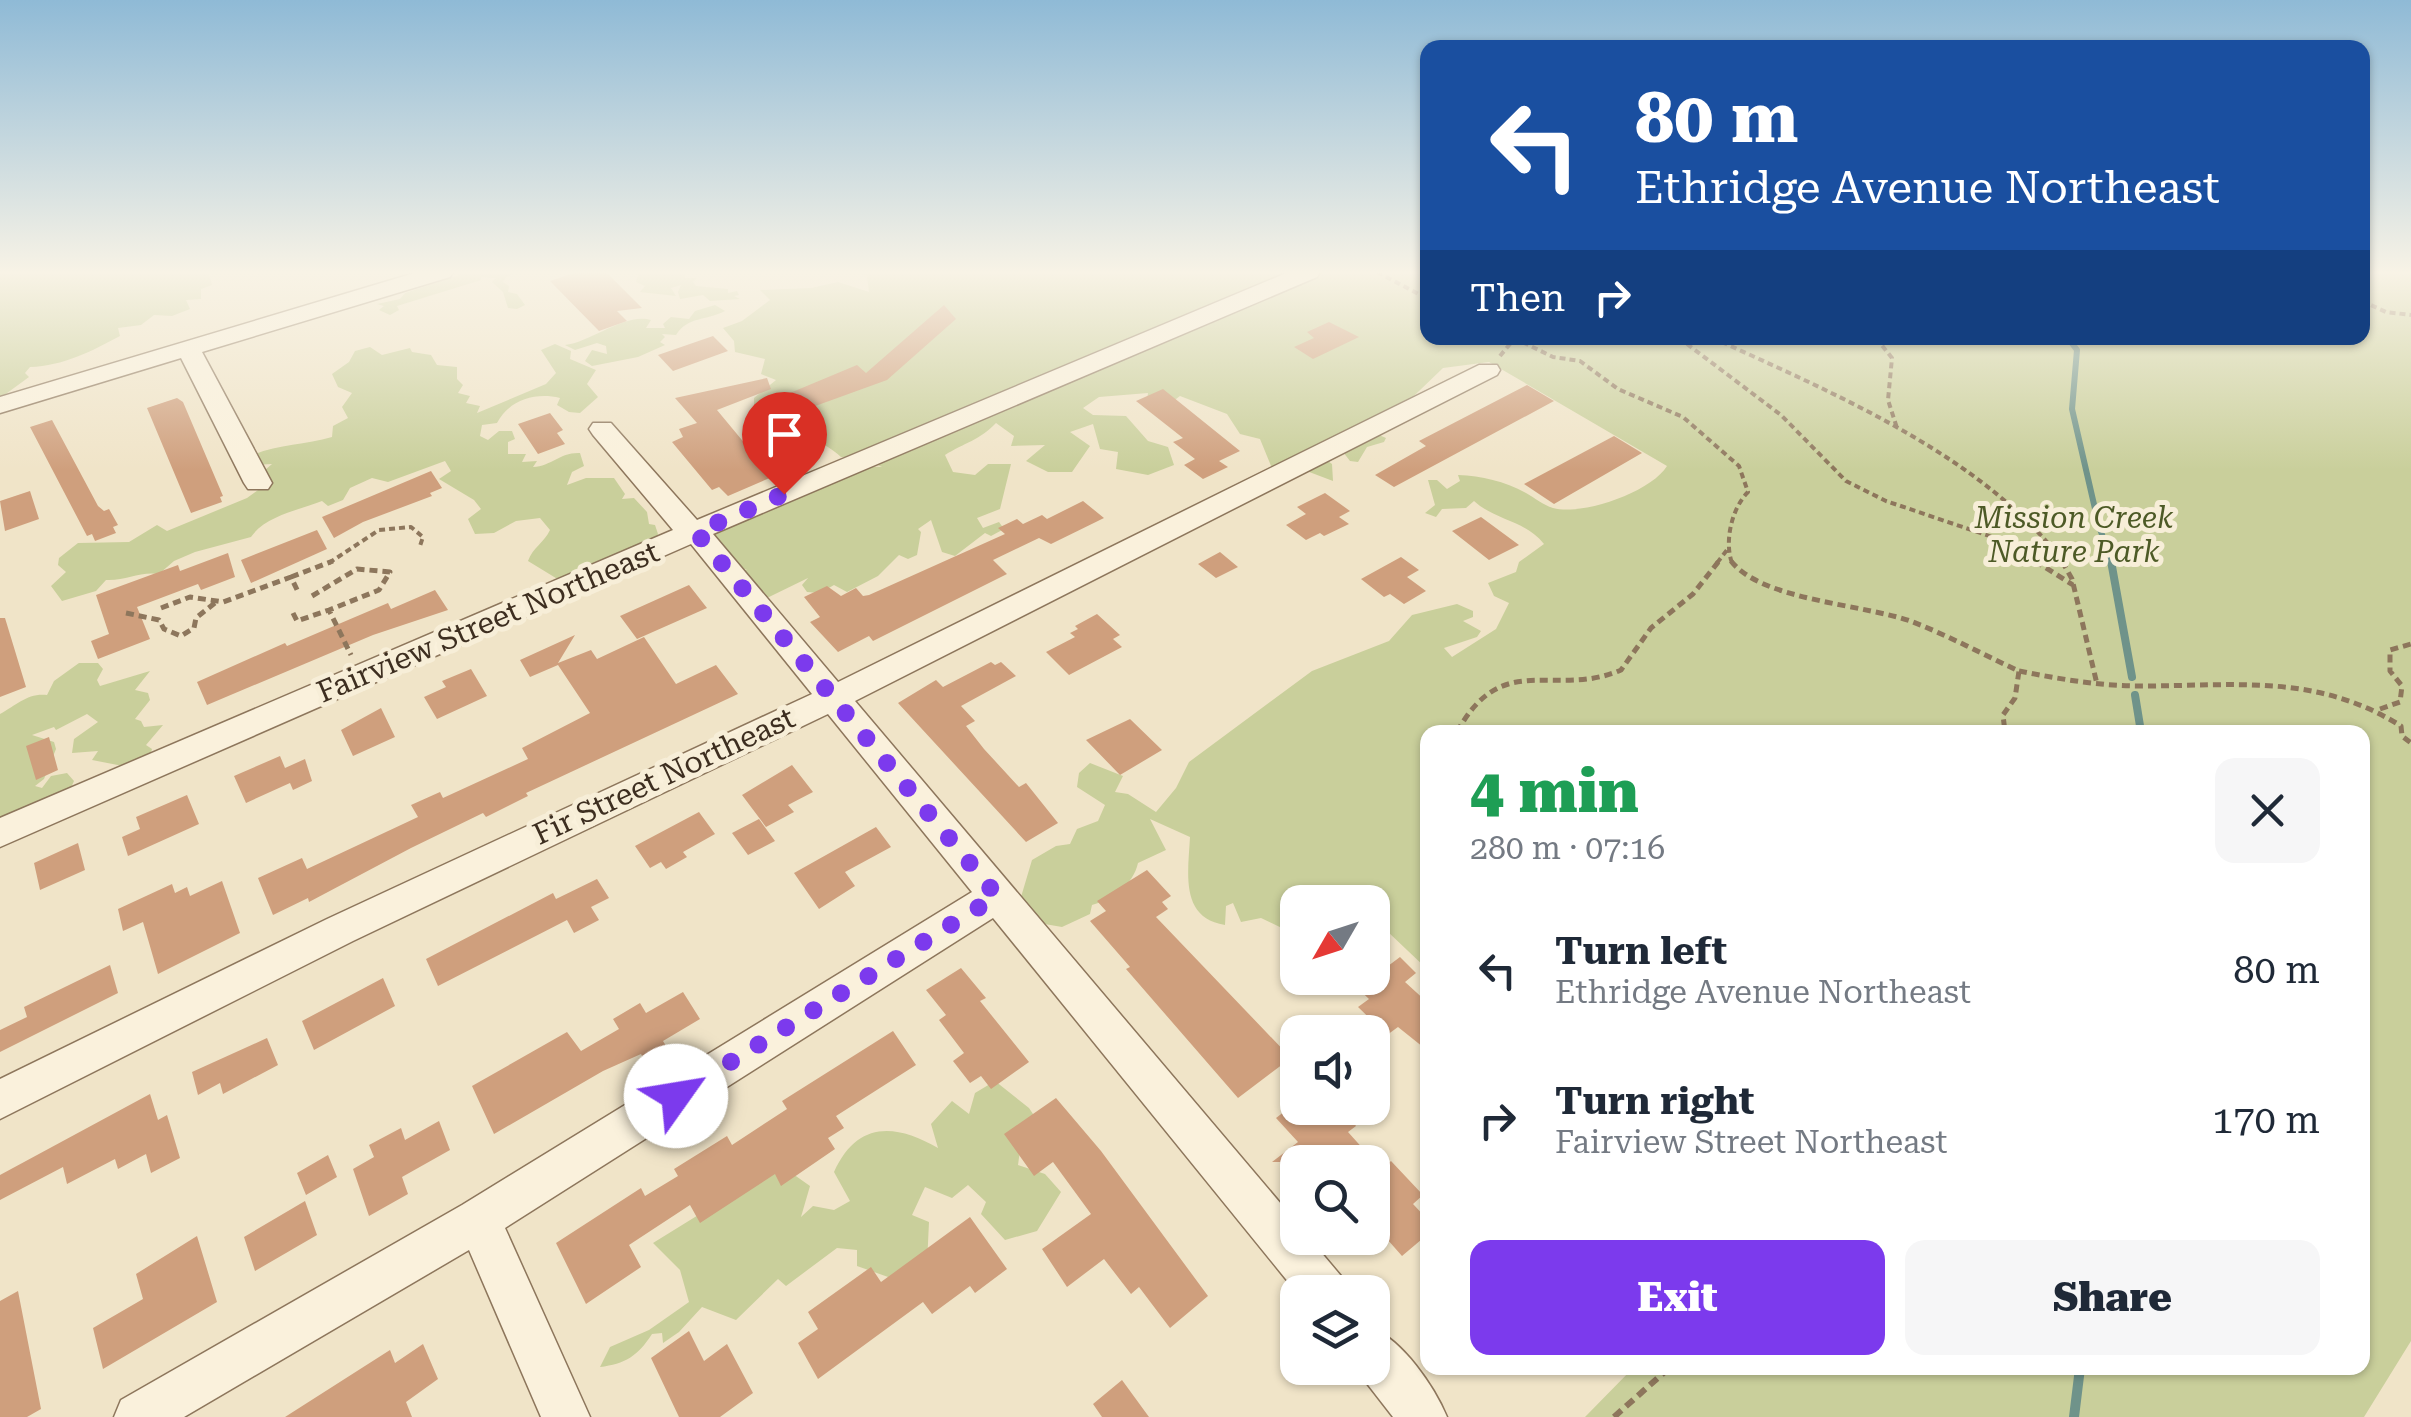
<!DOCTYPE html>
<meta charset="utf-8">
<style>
:root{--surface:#fff;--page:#f6f6f7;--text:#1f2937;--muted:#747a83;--accent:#7c3aed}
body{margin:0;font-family:"Roboto Serif",serif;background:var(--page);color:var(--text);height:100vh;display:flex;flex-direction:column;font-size:38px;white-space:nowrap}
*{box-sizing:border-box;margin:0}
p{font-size:32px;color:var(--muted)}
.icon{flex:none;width:55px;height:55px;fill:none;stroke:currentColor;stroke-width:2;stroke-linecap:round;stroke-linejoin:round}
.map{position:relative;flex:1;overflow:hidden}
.panel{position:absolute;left:1420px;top:725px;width:950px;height:650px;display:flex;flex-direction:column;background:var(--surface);border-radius:20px;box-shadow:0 2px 8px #0004}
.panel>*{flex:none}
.banner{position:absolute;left:1420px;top:40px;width:950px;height:305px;border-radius:20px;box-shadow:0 2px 8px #0004;background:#1a4fa0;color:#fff;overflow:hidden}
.needle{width:65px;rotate:231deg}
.tools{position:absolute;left:1280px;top:885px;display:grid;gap:20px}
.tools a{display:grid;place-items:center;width:110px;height:110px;border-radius:20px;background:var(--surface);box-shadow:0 2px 8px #0004;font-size:50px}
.pin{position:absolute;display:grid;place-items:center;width:85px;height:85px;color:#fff;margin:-102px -42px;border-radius:50% 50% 50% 0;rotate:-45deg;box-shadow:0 0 10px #0007}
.pin .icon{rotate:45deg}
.me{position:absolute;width:110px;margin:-55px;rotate:58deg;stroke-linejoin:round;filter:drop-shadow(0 0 8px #0008)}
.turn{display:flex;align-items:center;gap:35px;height:210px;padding:0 50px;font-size:45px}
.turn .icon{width:130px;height:130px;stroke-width:2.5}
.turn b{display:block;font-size:70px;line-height:85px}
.then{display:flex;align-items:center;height:95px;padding:0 50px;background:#0003;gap:20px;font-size:38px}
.round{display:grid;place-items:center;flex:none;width:105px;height:105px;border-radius:20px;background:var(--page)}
.overview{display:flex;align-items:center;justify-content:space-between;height:170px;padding:0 50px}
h1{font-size:60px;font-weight:800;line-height:75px;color:#1e9e55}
.action{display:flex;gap:20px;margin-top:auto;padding:20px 50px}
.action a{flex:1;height:115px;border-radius:20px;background:var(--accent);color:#fff;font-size:40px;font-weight:800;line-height:115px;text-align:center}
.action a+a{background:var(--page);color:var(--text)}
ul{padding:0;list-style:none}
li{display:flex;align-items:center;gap:30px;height:150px;padding:0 50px}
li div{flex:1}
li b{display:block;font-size:38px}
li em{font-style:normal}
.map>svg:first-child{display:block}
.green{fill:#c9cf9b}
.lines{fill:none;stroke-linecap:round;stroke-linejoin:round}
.stream-far2{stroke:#6f938a;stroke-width:6}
.stream-far1{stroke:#6f938a;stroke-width:8}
.stream{stroke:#6f938a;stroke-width:10}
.building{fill:#cf9f7d}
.minor-casing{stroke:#8d765c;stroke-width:3}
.path-far2{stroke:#8d765c;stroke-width:4;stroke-dasharray:6 4;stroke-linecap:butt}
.path-far1{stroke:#8d765c;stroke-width:5;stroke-dasharray:8 5;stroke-linecap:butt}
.path{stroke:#8d765c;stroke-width:6;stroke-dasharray:10 6;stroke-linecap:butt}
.minor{fill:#faf1dc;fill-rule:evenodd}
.route{stroke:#7c3aed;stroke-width:18;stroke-dasharray:0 32.4}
.labels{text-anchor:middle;stroke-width:10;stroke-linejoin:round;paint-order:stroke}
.park-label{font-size:30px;font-style:italic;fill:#4d5a26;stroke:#f7eed8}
.street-label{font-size:30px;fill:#3d2e20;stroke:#f7eed8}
</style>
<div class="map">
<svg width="2411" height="1417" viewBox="0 0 2411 1417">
<rect width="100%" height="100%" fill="#f0e4c8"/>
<path class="green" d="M0,272H208L212,285L201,289V299L186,300L190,309L172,316L154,315L141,325L118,328L120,336C92,351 63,366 30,367L25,373L29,377L3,396L0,402Z
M468,272H519L506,277L503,282L509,286L508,292L517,294L525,305L517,309L508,308L503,292L492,282L496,278L481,277V280L397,306L399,310L390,315L379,310L384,306L377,304L400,299L405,293Z
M639,272H685V278H697L693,282L696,286L728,289V293L737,291L739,295L734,296L740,299L710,301L703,295L680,299L678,292L681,285L671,288L676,296L640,292L645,286L636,282Z
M860,272H1427L1428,338H2362L2363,272H2411V1341L2364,1417H1585L1633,1368H2362V732H1428L1427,969L1387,931L1379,936L1380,948L1373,950L1372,902H1298L1297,922L1286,930L1261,918L1241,922L1233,903L1226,906L1225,925C1180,918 1188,874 1190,837L1150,819L1166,850L1138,863C1133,885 1113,899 1092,905L1090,914L1062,927L1033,922L1021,897L1032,860L1056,846L1070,844L1077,829L1098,821L1105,805L1077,787L1079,773L1090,763L1123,776L1115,792L1128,794L1156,812L1176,788L1189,762L1312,671L1389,641L1412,615L1457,604L1473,611V617L1463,621L1481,631L1477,637L1444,648L1452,657L1496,629L1509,603L1494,596L1488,583L1516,572L1519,562L1544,544C1525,520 1496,521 1474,501L1466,508L1442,509L1436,517L1425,513L1435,505L1428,480H1437L1447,489L1460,481L1458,475C1482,476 1504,481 1526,493C1535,498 1543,505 1553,508C1583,516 1651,492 1667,466L1489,362L1443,368L1369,439L1379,435L1386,438L1384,442L1367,447L1358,462L1350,461L1343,452L1321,456L1332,464L1333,481L1304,470L1274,473L1260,439L1240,434L1227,414L1180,396L1168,405L1147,400L1148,393L1099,397L1083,408L1093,415L1126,416L1148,441L1168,447L1174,465L1148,475L1116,469L1118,452L1100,449L1093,424L1070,432L1090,446L1072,472H1048L1026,461L1045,445L1011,446L1014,436L996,423C980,440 964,443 945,455L953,472L975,475L988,464H1011L1000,509L977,518L983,528L999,522L1004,529L991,536L985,533L955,556L942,552L931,520L918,529L921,532L917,555L908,559L899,555L878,576L847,592L834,585L820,593L807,592L802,585L808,578L769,597L730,593L735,575L747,569L735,571L712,537L718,515C775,486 815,465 882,467L859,457H841C824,441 790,427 768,431L754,414V398L776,380L761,374L765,359L735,352L734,341L723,328L742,321L770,300L760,290L811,288L838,282L869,292L867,276Z
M715,305L725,311C706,321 688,316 676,335L662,334L665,337L660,342L665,345L638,357L592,366L585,361L592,350L607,354L606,346L597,343L575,350L565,345C591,342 626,312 651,320L646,328H665L663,324L671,317L689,319L695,311Z
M555,344L571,351L570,359L596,370L587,384L598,397L580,413L569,412L557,405L560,398C535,392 509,400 497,423L482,425L480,436L488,440L499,431H512L515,439L508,442V454H526L522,462L537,461L533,467C552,466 560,452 580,453L584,466L572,472L567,485L586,478H614L625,494L622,499L634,498L647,512L649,524L655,525L658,534L654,544L634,546L627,554L564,583L528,561C533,547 544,543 550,530L540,518L516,521L494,533L475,534L468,519L481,509L474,500L439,479L451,471L445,461L388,482L372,478L350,488L343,500L328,506L322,501C299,510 265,516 251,537L195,552L174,561L159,574C140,571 126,581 106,580L96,591L62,601L51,586L66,572L58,565L59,558L78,543L129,542L157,525L167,531L247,498L265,485L258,476L272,464L252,465L253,455C278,444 306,445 332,437L333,426L348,418L342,407L352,393L338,387L332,374L349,362L355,351L370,347L382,355L410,348L412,352L431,355L437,365L457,367V379L463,385L458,393L470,396L466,403L480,406L477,413L546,384L556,373L541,350Z
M79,663H98L103,669L97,680L100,686L150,671L135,690L148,693L150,700L135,719L141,721L144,727L163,725L146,745L152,749L149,759L128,767L92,760L98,751L72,753L74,739L98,722L87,714L56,730L54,727L32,735L54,742L56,749L44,779L35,786L42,788L51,776L67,773L74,781L69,792L0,823V714C17,705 27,693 47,695L54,681Z
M995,1081L1029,1108L1037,1120L1022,1136L1018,1165L1045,1174L1061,1192L1037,1231L1005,1240L981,1214L986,1202L968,1185L952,1198L925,1187L912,1215L929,1222L927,1264L891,1278L857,1266V1250L837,1248L786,1286L778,1279L736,1320L702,1307L679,1332L663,1343L662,1333L652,1334C638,1356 625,1364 600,1367L610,1347L649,1330L689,1302L680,1270L653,1243L708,1209L755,1160L793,1174L810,1186L801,1217L813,1206L834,1210L850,1201L834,1172C857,1121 895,1123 938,1148L931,1124L952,1101L969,1114L975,1093Z"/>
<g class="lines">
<path class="stream-far2" d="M2068,338L2077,350L2072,409L2099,526L2112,563"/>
<path class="stream-far1" d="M2111,561L2132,677
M2135,695L2141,732"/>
<path class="stream" d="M2074,1417L2080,1368"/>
</g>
<path class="building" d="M577,272H606L642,308L617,311L627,321L599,331L550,281Z
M944,305L956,319L887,380L807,409L790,393L857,365L866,373Z
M1329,322L1359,337L1313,359L1294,347L1314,338L1307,332Z
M713,336L728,351L673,371L658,355Z
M767,378L771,389L717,410L756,457L761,455L779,474L728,496L719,487L712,490L672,442L683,437L679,429L697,423L675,398Z
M1527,385L1554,401L1394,487L1375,475L1426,446L1419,441Z
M1163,389L1240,451L1219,461L1228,467L1203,479L1184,465L1195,459L1173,442L1183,438L1136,401Z
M177,398L183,402L223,496L220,497L222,502L191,513L147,408Z
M550,413L563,430L557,433L565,444L538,454L518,424Z
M52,420L98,506L104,511L109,509L118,525L113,527L116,533L95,541L92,534L87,536L30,427Z
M1614,436L1642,453L1554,504L1524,484Z
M431,471L442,488L430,493L432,496L363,522L334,538L322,517Z
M30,491L39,519L5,531L0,501Z
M1325,493L1350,511L1339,517L1349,524L1324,536L1320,533L1306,540L1286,525L1306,514L1297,507Z
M1083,501L1104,518L1051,544L1039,538L993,560L1007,574L873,641L869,636L838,652L810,622L820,617L804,597L827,586L841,596L856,588L863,596L869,595L1005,534L998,528L1017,519L1023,524L1042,515L1047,519Z
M1481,517L1519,545L1489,560L1452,531Z
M317,530L327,549L251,583L241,560Z
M1220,552L1238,567L1216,578L1198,564Z
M228,553L235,577L201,590L198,584L137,607L150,639L98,659L91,641L109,634L96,595L178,565L180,571Z
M1401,557L1419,570L1407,577L1426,591L1404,604L1390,594L1384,597L1361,579Z
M689,585L707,608L637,639L620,616Z
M435,590L448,610L373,635L207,705L197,682L285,643L287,646L388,603L391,609Z
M1097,614L1120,635L1113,639L1122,647L1069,675L1046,652L1075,637L1070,633L1078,629L1075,626Z
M0,618H5L26,687L0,697Z
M575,635L558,663L591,650L597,659L644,637L676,684L716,665L738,694L526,793L528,796L486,817L483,813L411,848L309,902L308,898L273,915L258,878L302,858L307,869L418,817L411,805L440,792L443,798L528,759L522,748L590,713L558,665L530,677L520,660Z
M991,662L995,665L1001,662L1016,676L961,706L975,721L966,726L984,749L1019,787L1026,783L1058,823L1026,842L898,703L936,680L943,687Z
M471,669L487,696L437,719L424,697L446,687L442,681Z
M381,708L395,737L353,756L341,730Z
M1130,719L1162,750L1120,775L1086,740Z
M49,737L58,770L36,780L26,746Z
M280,756L285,768L305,759L312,781L293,790L290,783L246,803L234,776Z
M792,765L813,792L788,805L794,812L766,827L742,795Z
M187,795L199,824L128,856L122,837L140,829L136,817Z
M699,812L715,834L683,852L687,857L666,869L661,862L650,868L635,846Z
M759,819L775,841L748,855L732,833Z
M876,827L891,847L845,872L855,886L819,909L794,873Z
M78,843L85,870L40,890L34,863Z
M1147,870L1171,896L1162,902L1168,909L1156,917L1291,1058L1238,1098L1126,969L1130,967L1090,921L1106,911L1097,901Z
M597,879L609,898L591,907L599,920L574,933L567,920L438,986L426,959L553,893L556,899Z
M222,881L240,933L158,974L143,922L123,931L118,909L172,884L175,893L187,887L190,896Z
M1372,952L1388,966L1400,957L1416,973L1405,982L1428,1003V1051L1398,1027L1387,1035L1358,1007L1369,999L1347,978H1372Z
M110,965L118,993L0,1052V1030L27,1017L24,1007Z
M961,968L986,998L980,1001L1029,1062L991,1089L981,1076L970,1083L953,1061L964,1053L939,1020L946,1015L926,990Z
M383,978L395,1006L314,1050L302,1021Z
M683,992L700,1019L663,1041L666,1046L644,1059L641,1054L603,1071L494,1134L472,1086L567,1032L581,1051L619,1029L613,1019L640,1003L646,1013Z
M893,1031L916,1065L836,1116L844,1128L828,1138L835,1149L781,1186L775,1174L700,1223L690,1205L629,1245L641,1267L586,1304L556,1243L641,1188L645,1196L678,1176L674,1169L727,1136L732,1145L787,1109L782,1101Z
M267,1038L278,1065L223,1094L220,1083L198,1095L192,1072Z
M150,1094L158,1120L167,1115L180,1158L151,1173L146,1154L118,1169L115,1159L67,1184L63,1167L0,1200V1175Z
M1056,1098L1101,1151L1208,1296L1170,1328L1139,1287L1131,1294L1104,1259L1067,1287L1042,1249L1091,1214L1053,1162L1034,1176L1004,1134Z
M1289,1108H1374L1354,1123L1356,1126L1348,1132L1375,1162H1272L1298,1142L1276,1118Z
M439,1121L450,1150L402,1177L408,1194L369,1216L353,1169L374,1157L369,1145L401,1128L405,1140Z
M328,1155L337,1177L306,1195L297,1173Z
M1391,1161L1423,1195L1413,1204L1428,1220V1234L1402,1256L1372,1222V1177Z
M305,1201L317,1235L255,1271L244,1237Z
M970,1217L1007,1269L975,1293L970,1286L932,1314L923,1302L818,1379L798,1343L818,1329L808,1312L871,1267L881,1282Z
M197,1236L217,1302L103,1369L93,1328L143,1299L136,1274Z
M18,1291L41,1409L27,1417H0V1301Z
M689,1331L704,1361L727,1344L753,1393L720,1417H679L651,1358Z
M423,1344L438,1379L406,1402L412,1417H285L390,1350L395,1363Z
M1122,1380L1149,1417H1102L1093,1404Z"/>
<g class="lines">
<g class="minor-casing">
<path id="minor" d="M418,272H453L450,277L202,352L272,483L268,489H248L244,483L181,358L0,413V397Z
M1289,272H1320L1317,277L713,534L838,682L1479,365H1497L1500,370L1497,375L855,701L1298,1224V1238H1309L1341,1276L1348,1292L1298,1294L993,918L505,1228L590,1417H541L469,1250L184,1417H114L121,1400L462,1205L972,892L828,714L353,941L0,1119V1079L327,919L812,694L691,544L0,847V818L673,530L593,435L589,429L593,423H611L697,520Z
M1372,1328C1403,1341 1434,1386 1447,1417H1393L1355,1368H1372Z"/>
</g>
<path class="path-far2" d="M1377,272L1428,299
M2362,301L2386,312L2411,315
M1514,338L1553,357L1580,361L1618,389L1683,417L1739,466L1748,492C1732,508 1724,541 1732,563
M1679,338L1781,415L1846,481L1886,501L2004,541L2039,563
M1713,338C1833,393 1984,456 2064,563
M1876,338L1892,358L1888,400L1897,428
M1500,356L1515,338
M329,563L379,530L411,527L423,537L420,546
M1717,563L1727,550"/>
<path class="path-far1" d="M1731,561C1762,601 1865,604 1913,622C1949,636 1984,655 2019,671L2015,698L2003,715L2005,732
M2035,561L2073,585
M2062,561L2072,579L2097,684
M291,577L333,561
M312,596L357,569L390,572L379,590L329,610
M161,608L190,597L223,602L291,577L299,594
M126,613L159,620L164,629L181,636L194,628L196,618L216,602
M293,613L297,621L329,610L351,655
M2019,671C2059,679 2100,686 2141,686C2236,686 2316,673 2401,726L2402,736L2411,743
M2380,709L2400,702L2402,686L2390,671V650L2411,644
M1457,732C1503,648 1554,699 1621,670L1651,628L1693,594L1719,561"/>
<path class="path" d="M1614,1417L1669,1368"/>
<use href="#minor" class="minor"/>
</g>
<linearGradient id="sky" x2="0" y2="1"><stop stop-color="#8fbad6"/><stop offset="0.58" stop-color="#f8f3e6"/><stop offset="1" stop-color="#f8f3e6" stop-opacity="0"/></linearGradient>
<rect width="2411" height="470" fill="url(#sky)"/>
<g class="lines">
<path class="route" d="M676,1096L997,896L696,532L784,494"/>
</g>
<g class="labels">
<g class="park-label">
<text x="2074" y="528">Mission Creek<tspan x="2074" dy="34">Nature Park</tspan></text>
</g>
<g class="street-label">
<text transform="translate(488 622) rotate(-23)" y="10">Fairview Street Northeast</text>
<text transform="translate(664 776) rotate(-25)" y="10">Fir Street Northeast</text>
</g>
</g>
</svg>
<div class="tools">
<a><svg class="needle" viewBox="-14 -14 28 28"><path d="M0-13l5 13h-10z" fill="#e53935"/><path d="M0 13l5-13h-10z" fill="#747a83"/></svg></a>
<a><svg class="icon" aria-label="sound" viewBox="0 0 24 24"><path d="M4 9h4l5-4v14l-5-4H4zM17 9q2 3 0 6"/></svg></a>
<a><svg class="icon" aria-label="search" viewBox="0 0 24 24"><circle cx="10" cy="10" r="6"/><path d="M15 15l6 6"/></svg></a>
<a><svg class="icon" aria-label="layers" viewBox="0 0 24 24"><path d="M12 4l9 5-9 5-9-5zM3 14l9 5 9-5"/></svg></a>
</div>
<div class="pin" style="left:784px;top:494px;background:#d93025"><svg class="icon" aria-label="arrive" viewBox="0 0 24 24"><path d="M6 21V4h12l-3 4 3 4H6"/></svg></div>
<svg class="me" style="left:676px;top:1096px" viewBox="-20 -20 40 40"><circle r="19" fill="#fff"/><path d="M0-13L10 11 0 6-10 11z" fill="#7c3aed"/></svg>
<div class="banner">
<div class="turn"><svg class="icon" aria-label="left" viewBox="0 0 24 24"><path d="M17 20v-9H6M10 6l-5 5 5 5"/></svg><div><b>80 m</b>Ethridge Avenue Northeast</div></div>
<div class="then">Then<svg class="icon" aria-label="right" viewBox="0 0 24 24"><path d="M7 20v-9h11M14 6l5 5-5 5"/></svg></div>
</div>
<section class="panel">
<div class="overview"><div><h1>4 min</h1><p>280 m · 07:16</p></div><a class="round"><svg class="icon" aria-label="close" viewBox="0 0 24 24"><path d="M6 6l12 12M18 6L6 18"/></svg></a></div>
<ul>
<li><svg class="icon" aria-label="left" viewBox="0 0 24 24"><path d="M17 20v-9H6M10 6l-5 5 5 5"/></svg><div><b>Turn left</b><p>Ethridge Avenue Northeast</p></div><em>80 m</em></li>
<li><svg class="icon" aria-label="right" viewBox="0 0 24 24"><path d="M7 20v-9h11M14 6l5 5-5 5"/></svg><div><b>Turn right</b><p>Fairview Street Northeast</p></div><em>170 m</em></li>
</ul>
<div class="action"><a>Exit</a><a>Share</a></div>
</section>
</div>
